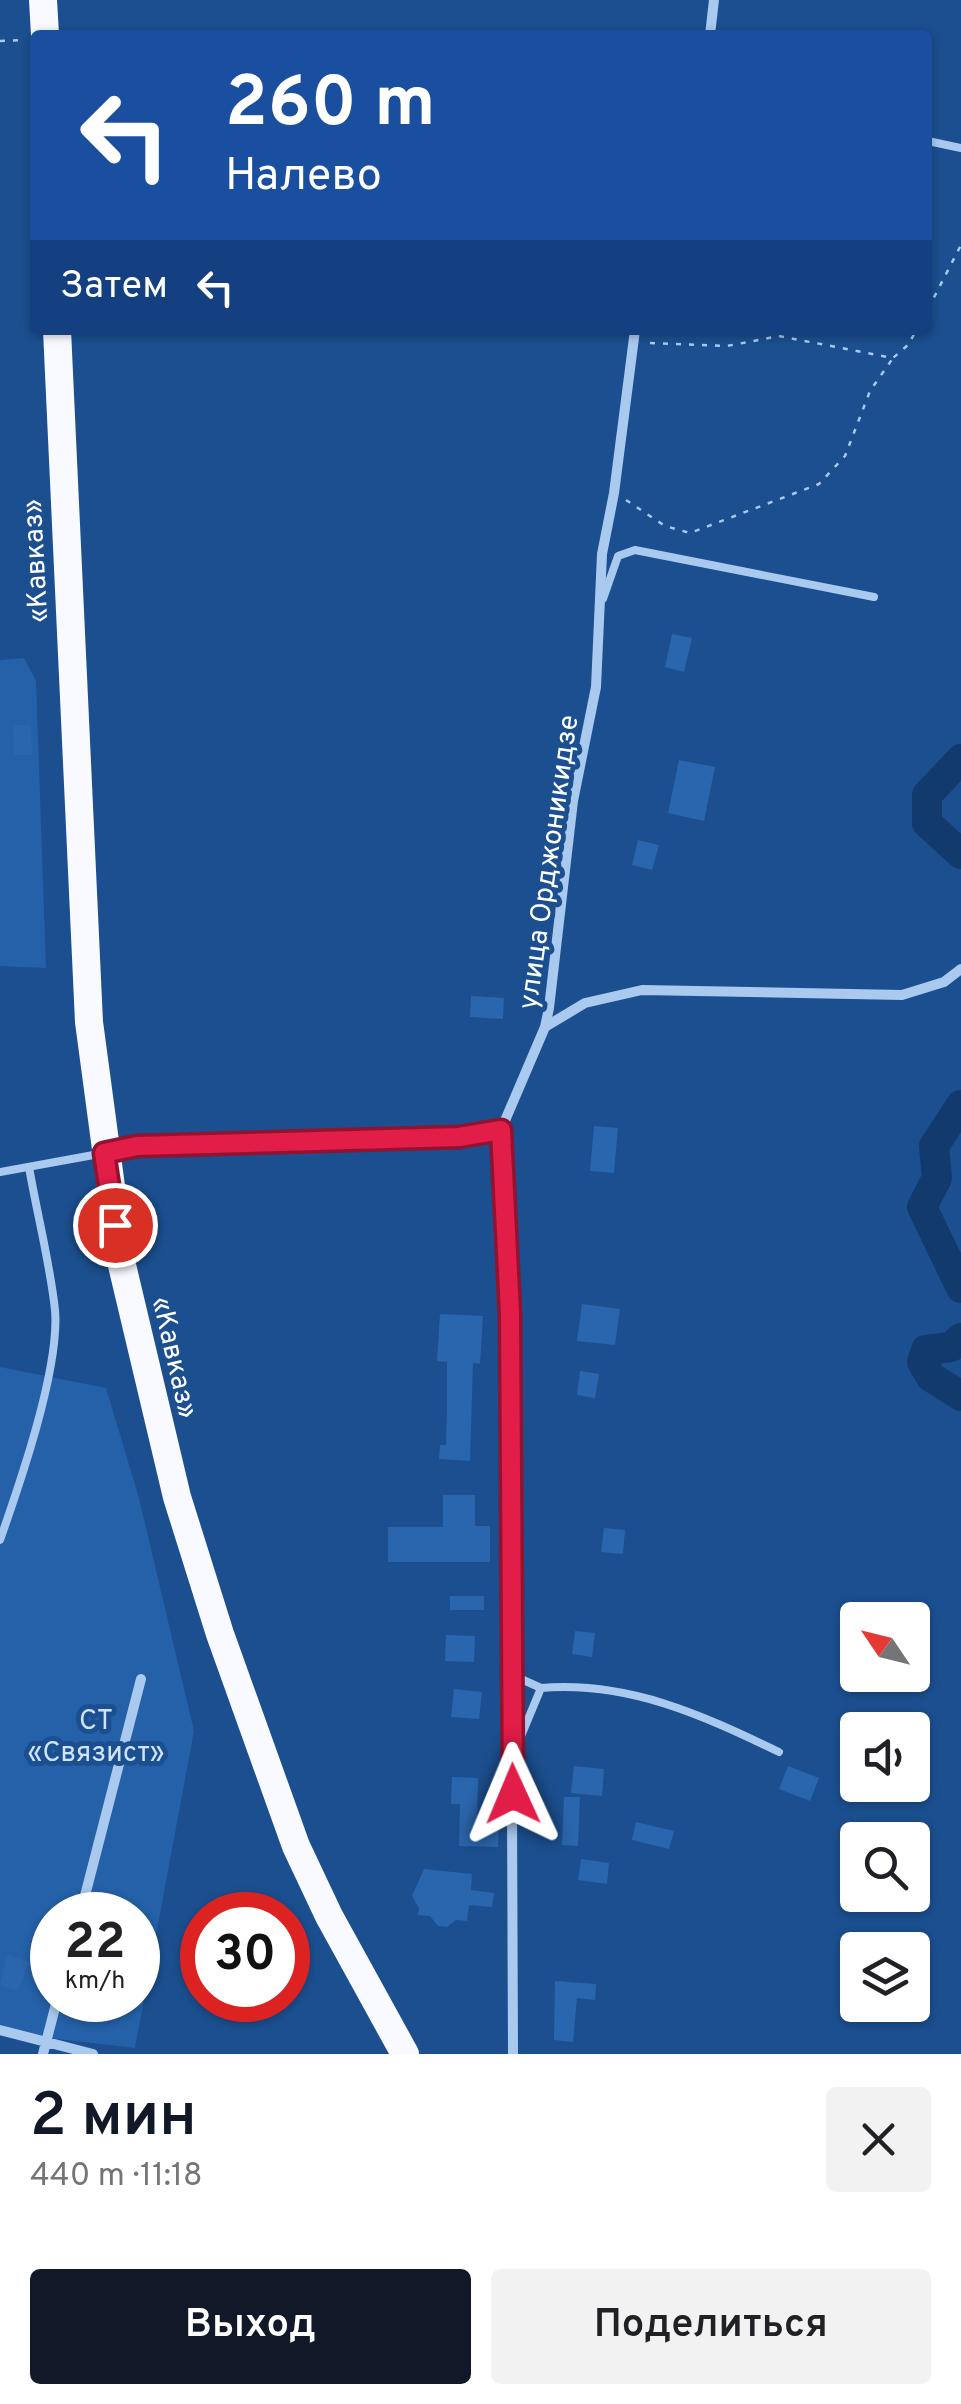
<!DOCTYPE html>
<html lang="ru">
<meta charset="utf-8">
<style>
:root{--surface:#fff;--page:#f2f2f2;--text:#202124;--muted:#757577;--accent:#111827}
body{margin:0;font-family:Overpass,sans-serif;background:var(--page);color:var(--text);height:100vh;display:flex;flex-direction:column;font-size:38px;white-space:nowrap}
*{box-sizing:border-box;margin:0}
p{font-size:32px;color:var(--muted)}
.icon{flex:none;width:55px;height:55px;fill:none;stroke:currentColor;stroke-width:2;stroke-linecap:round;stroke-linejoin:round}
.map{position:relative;height:2054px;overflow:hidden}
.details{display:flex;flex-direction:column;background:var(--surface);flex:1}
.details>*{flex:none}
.hud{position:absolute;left:30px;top:30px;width:902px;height:305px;border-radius:10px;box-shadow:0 2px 8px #0004;background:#1a4fa0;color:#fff;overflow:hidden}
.needle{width:65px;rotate:305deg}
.controls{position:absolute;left:840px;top:1602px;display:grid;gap:20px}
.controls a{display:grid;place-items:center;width:90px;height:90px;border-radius:10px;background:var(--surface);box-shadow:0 2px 8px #0004;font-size:50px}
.speed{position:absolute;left:30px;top:1892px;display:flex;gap:20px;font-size:50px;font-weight:700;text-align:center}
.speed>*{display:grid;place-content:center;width:130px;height:130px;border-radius:50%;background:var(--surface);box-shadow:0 2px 8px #0004;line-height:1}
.speed small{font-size:25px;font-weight:400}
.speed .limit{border:15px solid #d22;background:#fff;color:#111}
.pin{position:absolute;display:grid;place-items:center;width:85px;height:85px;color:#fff;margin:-42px;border:5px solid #fff;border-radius:50%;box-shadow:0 2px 10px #0007}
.me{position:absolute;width:110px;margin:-55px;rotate:359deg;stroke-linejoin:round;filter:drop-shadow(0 0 8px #0008)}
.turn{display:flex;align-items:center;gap:35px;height:210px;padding:0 30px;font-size:45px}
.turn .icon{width:130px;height:130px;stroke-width:2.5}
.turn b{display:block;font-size:70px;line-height:85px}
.then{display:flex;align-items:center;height:95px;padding:0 30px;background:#0003;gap:20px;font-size:38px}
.round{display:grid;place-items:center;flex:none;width:105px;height:105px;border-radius:10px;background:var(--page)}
.head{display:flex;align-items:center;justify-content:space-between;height:170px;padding:0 30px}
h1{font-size:60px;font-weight:600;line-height:75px;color:var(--accent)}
.action{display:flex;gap:20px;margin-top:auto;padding:20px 30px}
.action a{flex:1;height:115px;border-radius:10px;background:var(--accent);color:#fff;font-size:40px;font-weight:600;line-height:115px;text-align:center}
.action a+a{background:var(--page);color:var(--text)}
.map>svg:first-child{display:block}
.green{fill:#2461a8;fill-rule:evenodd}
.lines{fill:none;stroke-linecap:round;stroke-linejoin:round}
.river{stroke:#123a6d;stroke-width:30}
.building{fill:#2a66ad}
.path{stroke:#a9c9ee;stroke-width:2.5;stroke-dasharray:5 8;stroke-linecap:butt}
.service{stroke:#a9c9ee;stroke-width:8}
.minor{stroke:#a9c9ee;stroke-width:10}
.trunk{stroke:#f8faff;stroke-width:28}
.route-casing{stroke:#92132f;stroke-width:25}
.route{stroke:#e11d48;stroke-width:18}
.labels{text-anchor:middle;stroke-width:10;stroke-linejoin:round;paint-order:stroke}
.street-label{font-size:28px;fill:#fff;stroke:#1b4f8f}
.park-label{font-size:28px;fill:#cfe3fa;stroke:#1b4f8f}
</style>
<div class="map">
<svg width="961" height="2054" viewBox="0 0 961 2054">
<rect width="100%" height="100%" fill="#1b4f8f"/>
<path class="green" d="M24,658L36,681L46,968L0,966V660Z
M0,1367L106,1388L139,1498L194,1731L135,2048L40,2037L0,2026ZM52,1915H138V2000H52Z"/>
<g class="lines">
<path class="river" d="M961,759L927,795V823L961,854
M961,1105L934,1146L937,1178L922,1207L961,1288
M961,1338L951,1347L926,1350L922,1362L931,1377L961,1396"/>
</g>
<path class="building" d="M672,634L692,638L684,672L665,667Z
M13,725H31L32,755H14Z
M679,760L715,767L704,821L668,813Z
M638,840L659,845L652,870L632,865Z
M471,996L504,998L503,1019L470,1017Z
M594,1126L618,1128L614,1173L590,1171Z
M582,1304L620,1309L615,1345L577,1341Z
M440,1314L483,1316L480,1364L473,1363L470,1461L439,1459L440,1445H446L447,1407V1362L437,1361Z
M580,1371L599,1374L595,1398L577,1395Z
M443,1495H475V1526H490V1562H388V1527H443Z
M604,1528L625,1530L623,1554L601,1552Z
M450,1596H484V1610H450Z
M575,1631L595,1633L592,1657L572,1654Z
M446,1635L475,1636L474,1662L445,1661Z
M454,1689L482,1692L479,1719L451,1717Z
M574,1766L604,1769L602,1796L571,1793Z
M788,1766L819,1778L810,1801L779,1789Z
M452,1777L478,1778L477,1821L499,1822L498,1847L459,1846L460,1804H451Z
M564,1797H580L578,1846L562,1845Z
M636,1822L674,1831L669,1849L632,1840Z
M581,1859L609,1863L607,1884L578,1880Z
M424,1869L472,1874L471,1890L494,1893L492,1907L469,1905L467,1921L456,1920L447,1927L438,1926L430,1916L418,1915L419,1908L412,1896Z
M7,1954L29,1962L18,1991L0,1985Z
M555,1981L596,1984L595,2000L577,1998L573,2042L554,2040Z"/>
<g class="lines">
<path class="path" d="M0,41L24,40
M928,309L961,245
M650,343L727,346L779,336L893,358L909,344L916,330
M626,500L665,526L690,533L819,484L845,456L870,391L893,358"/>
<path class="service" d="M928,141L961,148
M603,599L618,556L635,550L874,597
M113,1151L137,1146L459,1137L501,1130
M0,1172L99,1154
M0,1540C20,1483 60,1368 55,1310C50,1263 37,1214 29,1167
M510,1674L541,1688
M514,1753L541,1688C629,1681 702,1715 779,1752"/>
<path class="minor" d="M710,35L714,0
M545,1027L585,1003L642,990L902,995L944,982L961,969
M80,1915L141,1679
M0,2030L93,2054
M43,2054L57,2000
M513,2054L510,1313L501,1130L545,1027L549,1008L573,801L596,687L602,554L614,493L635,330"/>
<path class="trunk" d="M43,0L45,35
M57,330L89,1022L121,1261L177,1497L220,1634L296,1846L329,1916L405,2054"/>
</g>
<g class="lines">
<g class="route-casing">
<path id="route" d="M115,1225L104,1153L137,1146L459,1137L501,1130L510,1313L513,1794"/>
</g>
<use href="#route" class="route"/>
</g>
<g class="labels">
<g class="street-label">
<text transform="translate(34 561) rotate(-93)" y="10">«Кавказ»</text>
<text transform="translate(547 862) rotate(-82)" y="10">улица Орджоникидзе</text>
<text transform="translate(176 1357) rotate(77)" y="10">«Кавказ»</text>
</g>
<g class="park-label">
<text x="96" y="1729">СТ<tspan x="96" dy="32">«Связист»</tspan></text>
</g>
</g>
</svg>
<div class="controls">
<a><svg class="needle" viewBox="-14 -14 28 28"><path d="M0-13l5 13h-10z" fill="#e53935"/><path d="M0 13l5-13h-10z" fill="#757577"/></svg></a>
<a><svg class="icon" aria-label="sound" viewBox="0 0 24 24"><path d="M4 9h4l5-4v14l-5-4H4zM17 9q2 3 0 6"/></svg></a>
<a><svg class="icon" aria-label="search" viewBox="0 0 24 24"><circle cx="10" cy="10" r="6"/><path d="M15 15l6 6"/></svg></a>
<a><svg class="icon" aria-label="layers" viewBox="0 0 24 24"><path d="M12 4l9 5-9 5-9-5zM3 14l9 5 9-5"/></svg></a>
</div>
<div class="speed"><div>22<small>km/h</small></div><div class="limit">30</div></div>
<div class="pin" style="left:115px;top:1225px;background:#d93025"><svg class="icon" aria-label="arrive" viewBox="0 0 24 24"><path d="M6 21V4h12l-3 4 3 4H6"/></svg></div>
<svg class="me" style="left:513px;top:1794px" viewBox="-20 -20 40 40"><path d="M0-17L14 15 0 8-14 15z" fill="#e11d48" stroke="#fff" stroke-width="4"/></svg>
<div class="hud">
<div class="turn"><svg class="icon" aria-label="left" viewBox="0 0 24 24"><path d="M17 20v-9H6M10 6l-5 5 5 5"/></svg><div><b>260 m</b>Налево</div></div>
<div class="then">Затем<svg class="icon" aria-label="left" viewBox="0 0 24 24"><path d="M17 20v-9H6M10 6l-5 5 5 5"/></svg></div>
</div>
</div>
<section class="details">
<div class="head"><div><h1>2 мин</h1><p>440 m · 11:18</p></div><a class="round"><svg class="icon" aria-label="close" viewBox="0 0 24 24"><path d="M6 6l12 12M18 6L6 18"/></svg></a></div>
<div class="action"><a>Выход</a><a>Поделиться</a></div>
</section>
